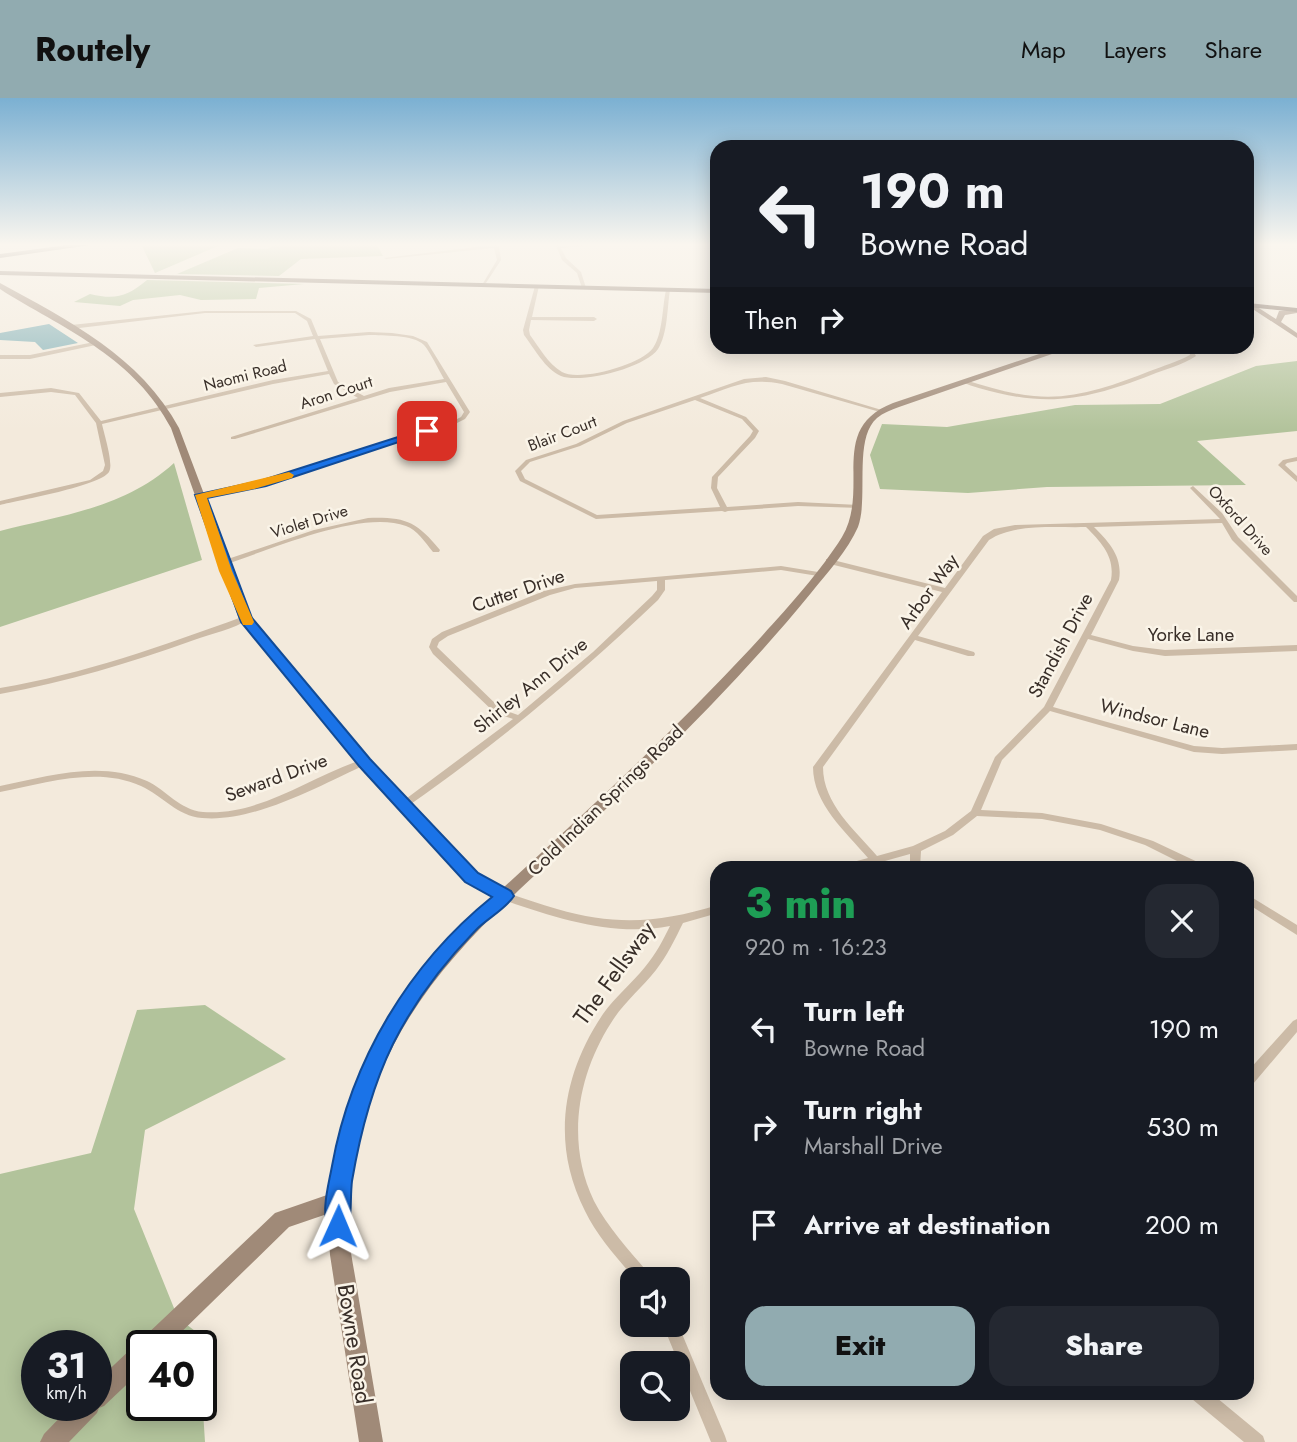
<!DOCTYPE html>
<meta charset="utf-8">
<style>
:root{--surface:#171b24;--page:#242831;--text:#f1f3f6;--muted:#9ea1a6;--accent:#91abb0}
body{margin:0;font-family:Jost,sans-serif;background:var(--page);color:var(--text);height:100vh;display:flex;flex-direction:column;font-size:26px;white-space:nowrap}
*{box-sizing:border-box;margin:0}
p{font-size:23px;color:var(--muted)}
.icon{flex:none;width:38px;height:38px;fill:none;stroke:currentColor;stroke-width:2;stroke-linecap:round;stroke-linejoin:round}
.map{position:relative;flex:1;overflow:hidden}
.side{position:absolute;left:710px;top:763px;width:544px;height:539px;display:flex;flex-direction:column;background:var(--surface);border-radius:21px;box-shadow:0 4px 18px #0003}
.side>*{flex:none}
.banner{position:absolute;left:710px;top:42px;width:544px;height:214px;border-radius:21px;box-shadow:0 4px 18px #0003;background:#171b24;color:var(--text);overflow:hidden}
.tools{position:absolute;left:620px;top:1169px;display:grid;gap:14px}
.tools a{display:grid;place-items:center;width:70px;height:70px;border-radius:14px;background:var(--surface);box-shadow:0 4px 18px #0003;font-size:35px}
.speed{position:absolute;left:21px;top:1232px;display:flex;gap:14px;font-size:35px;font-weight:700;text-align:center}
.speed>*{display:grid;place-content:center;width:91px;height:91px;border-radius:50%;background:var(--surface);box-shadow:0 4px 18px #0003;line-height:1}
.speed small{font-size:18px;font-weight:400}
.speed .limit{border:4px solid #111;border-radius:10px;background:#fff;color:#111}
.pin{position:absolute;display:grid;place-items:center;width:60px;height:60px;color:#fff;margin:-30px;border-radius:14px;box-shadow:0 4px 10px #0006}
.me{position:absolute;width:77px;margin:-38px;rotate:1deg;stroke-linejoin:round;filter:drop-shadow(0 0 5px #0008)}
.turn{display:flex;align-items:center;gap:24px;height:147px;padding:0 35px;font-size:32px}
.turn .icon{width:91px;height:91px;stroke-width:2.5}
.turn b{display:block;font-size:49px;line-height:60px}
.then{display:flex;align-items:center;height:66px;padding:0 35px;background:#0003;gap:14px;font-size:26px}
.round{display:grid;place-items:center;flex:none;width:74px;height:74px;border-radius:21px;background:var(--page)}
.headline{display:flex;align-items:center;justify-content:space-between;height:119px;padding:0 35px}
h1{font-size:42px;font-weight:800;line-height:52px;color:#1e9e55}
.action{display:flex;gap:14px;margin-top:auto;padding:14px 35px}
.action a{flex:1;height:80px;border-radius:21px;background:var(--accent);color:#111;font-size:28px;font-weight:800;line-height:80px;text-align:center}
.action a+a{background:var(--page);color:var(--text)}
ul{padding:0;list-style:none}
li{display:flex;align-items:center;gap:21px;height:98px;padding:0 35px}
li div{flex:1}
li b{display:block;font-size:26px}
li em{font-style:normal}
header{display:flex;align-items:center;gap:42px;box-sizing:border-box;height:98px;padding:0 35px;background:var(--accent);color:#111}
header strong{font-size:33px}
nav{display:flex;gap:38px;margin-inline-start:auto;font-size:24px}
.map>svg:first-child{display:block}
.green{fill:#b2c39b;fill-rule:evenodd}
.water{fill:#79abb2}
.lines{fill:none;stroke-linecap:round;stroke-linejoin:round}
.street{fill:#ccbba7;fill-rule:evenodd}
.secondary{fill:#a08a78;fill-rule:evenodd}
.primary{fill:#7b6758;fill-rule:evenodd}
.highway{fill:#59493f;fill-rule:evenodd}
.route{fill:#1a73e8;stroke:#114b97;stroke-width:2}
.slow{fill:#f59e0b}
.labels{text-anchor:middle;stroke-width:5;stroke-linejoin:round;paint-order:stroke}
.far-street-label{font-size:16px;fill:#382e28;stroke:#faf4e8}
.street-label{font-size:19px;fill:#382e28;stroke:#faf4e8}
.near-street-label{font-size:23px;fill:#382e28;stroke:#faf4e8}
</style>
<header>
<strong>Routely</strong>
<nav><a>Map</a><a>Layers</a><a>Share</a></nav>
</header>
<div class="map">
<svg width="1297" height="1344" viewBox="0 0 1297 1344">
<rect width="100%" height="100%" fill="#f3eadc"/>
<path class="green" d="M145,145H225L155,175L141,146Z
M280,145H376L383,158L301,161L279,178L177,176L238,150L267,151Z
M147,182L304,186L259,190L256,201L201,202L180,197L133,202L120,208L74,204L90,196C115,202 127,199 147,182Z
M1297,263V333L1197,343L1246,387L1047,389L968,395L880,391L870,357L882,326L947,329L1075,307L1160,306L1256,268Z
M174,365L202,462L0,529V433C62,417 125,410 174,365Z
M205,907L286,961L145,1032L134,1111L178,1220L199,1236V1248H142V1307H201V1282L205,1344H0V1076L91,1055L137,912ZM37,1248H96V1307H37Z"/>
<path class="water" d="M49,226L78,245L43,252L35,244L0,242V235Z"/>
<g class="lines">
<path class="street" d="M493,145H497L499,148L501,162L484,188L482,187L497,162L494,150L386,161L384,160L493,147Z
M555,145H559L560,148L612,145L561,150L566,160L581,174L586,190L584,191L582,190L577,175L562,162Z
M710,145H714L718,149V153Z
M537,187L539,188L532,219H594L597,221L594,223L531,222L529,232L530,237C539,249 548,266 562,274C579,284 641,267 653,250C663,235 662,210 666,192L668,191L670,192C667,210 668,235 658,251C645,270 581,286 561,278C545,271 534,250 524,237L523,232L535,188Z
M205,213H296L311,221L318,238L369,234L392,235L413,238L427,244L470,314L465,321L453,327L264,387L198,398V396L200,395L261,384L449,325L461,319L464,314L446,284L390,294L235,341H231V339L358,300L334,286L329,276L273,286L102,326C104,336 114,366 109,374C100,388 20,402 0,407V403L90,382L103,373L105,367L96,325L75,297L51,294L0,299V295L51,290L79,295L101,323L273,282L328,273L315,241L256,249L253,247L313,238L307,223L295,215H205L71,231L68,229L71,227ZM369,237C383,238 413,236 424,247C430,254 439,272 444,281L389,290L364,298L338,284L320,241Z
M94,244L97,246L96,247L30,261H0V257H30Z
M1179,248C1187,248 1192,250 1196,258C1182,267 1166,271 1151,277C1096,298 1057,309 998,295C986,292 973,289 962,284L965,282C988,289 1010,296 1034,298C1074,302 1112,288 1150,273C1163,268 1177,264 1190,257L1189,254Z
M766,279L785,283L885,313L880,314L782,286C748,279 732,289 700,300L746,319L759,333L755,340L718,379L717,390L727,409L798,404L859,407L861,408V410L798,408L728,413L725,414L722,413L596,421L520,383L515,373L526,362L576,346L623,323L744,281ZM695,302L742,321L753,333L750,338L712,379L711,390L720,409L597,417L525,381L521,373L530,364L580,348L627,325Z
M1297,359V363L1287,365L1285,367L1297,378V384L1278,367L1283,362Z
M1193,388L1222,415L1238,439L1297,498V504H1294L1232,442L1222,425L1094,429C1109,444 1123,459 1119,482L1091,537L1133,548L1165,552L1297,547V553L1165,558L1133,553L1088,541L1053,609L1194,648L1222,650L1297,646V652L1222,656L1194,654L1050,613L1002,662L981,712L1042,715L1101,726L1153,743L1204,767L1205,770H1191L1145,747L1100,732L1042,721L977,718L953,737L921,753L920,770H910V756L860,770H841L842,767L868,760C846,734 813,706 813,669L942,494L826,465V461H829L945,490L983,438L994,431L1015,427L1220,421L1191,391L1190,390ZM1086,429C1102,445 1115,459 1111,482L1044,609L995,659L971,713L945,733L913,748L877,758C855,732 823,706 823,669L915,542L968,558H974L975,556L974,554L918,538L989,442C1014,425 1056,430 1086,429Z
M368,420C405,419 416,423 440,452L439,454H433C425,444 417,432 406,428C361,411 271,452 226,466H220L219,464L314,432Z
M781,468L818,474L822,476L818,478L781,472L665,482V492L658,502C579,577 497,646 408,708L404,709L399,706L513,621L495,615L433,556L429,549L432,541L442,534L544,493L575,486ZM657,483V492L652,498L593,554L518,617L501,611L437,549L439,544L448,538L550,497L575,490Z
M242,519H245L249,521C234,531 211,536 194,542C130,565 66,584 0,596V590C84,576 162,548 242,519Z
M364,661L369,664L367,666C321,687 254,725 202,720C177,718 163,698 141,688C98,668 44,685 0,694V688C48,678 100,662 147,683C166,692 180,712 203,714C261,718 311,678 364,661Z
M505,794C522,800 539,806 557,811C616,828 659,825 718,807V815L683,825C675,841 667,858 656,872C642,890 623,905 611,925C577,978 566,1045 594,1103C608,1130 630,1153 649,1176L651,1181H635C617,1160 597,1138 585,1113C551,1046 562,977 603,916C615,899 632,885 645,869C656,856 663,842 670,828C613,839 555,820 501,801L500,798L501,795Z
M1248,797L1297,827V837L1248,806Z
M1297,921V934L1253,986L1248,987V973L1293,923Z
M677,1224L725,1338L727,1344H711L663,1227H677Z
M1190,1295H1211L1263,1338L1265,1344H1244L1192,1301Z"/>
<path class="secondary" d="M0,185C68,222 141,259 179,330L251,520L369,661L477,776L503,790C588,712 673,634 751,550C781,517 819,476 842,439C871,390 827,331 893,305L1063,248H1075L899,309C891,312 883,315 877,320C853,341 869,399 858,429C848,452 827,475 811,495C749,571 680,640 609,708C499,814 391,890 358,1048C354,1066 348,1084 347,1103C346,1137 354,1169 359,1202C367,1249 375,1297 383,1344H359L330,1157L327,1116L289,1129L167,1248H142V1272L104,1308L99,1310L97,1315L69,1344H40L44,1336L72,1307H96V1284L134,1248L141,1245L143,1240L275,1115L327,1097C344,976 403,879 494,799L465,784L359,667L239,521L171,330C135,261 69,233 6,195L0,191Z
M1248,203L1276,221L1279,213L1297,211V215L1285,217L1281,224L1297,235V240L1248,208Z"/>
<path class="primary" d="M0,173L718,191V195L0,177Z
M1248,205L1297,210V214L1248,209Z"/>
<path class="highway" d="M82,145H105L0,160V156Z"/>
</g>
<linearGradient id="sky" x2="0" y2="1"><stop stop-color="#7bb0d2"/><stop offset="0.44" stop-color="#faf6ef"/><stop offset="1" stop-color="#faf6ef" stop-opacity="0"/></linearGradient>
<rect width="1297" height="333" fill="url(#sky)"/>
<path class="route" d="M423,331L432,333L266,388L207,400L252,520L370,661L478,775L511,793L514,798C505,812 486,821 475,833C443,866 414,904 393,946C372,989 360,1036 352,1083C350,1099 352,1124 347,1136L338,1139L330,1136C320,1115 328,1090 332,1068C351,962 409,866 492,799L465,784L359,668L241,524L195,397L260,383Z"/>
<path class="slow" d="M289,374L294,377L292,380L254,391L207,400L232,473L254,524L252,527H243L219,473L195,397Z"/>
<g class="labels">
<g class="far-street-label">
<text transform="translate(245 277) rotate(-14)" y="6">Naomi Road</text>
<text transform="translate(336 294) rotate(-18)" y="6">Aron Court</text>
<text transform="translate(562 335) rotate(-21)" y="6">Blair Court</text>
<text transform="translate(1241 422) rotate(48)" y="6">Oxford Drive</text>
<text transform="translate(309 423) rotate(-17)" y="6">Violet Drive</text>
</g>
<g class="street-label">
<text transform="translate(518 492) rotate(-19)" y="7">Cutter Drive</text>
<text transform="translate(928 493) rotate(-54)" y="7">Arbor Way</text>
<text x="1191" y="543">Yorke Lane</text>
<text transform="translate(1060 547) rotate(-62)" y="7">Standish Drive</text>
<text transform="translate(530 587) rotate(-39)" y="7">Shirley Ann Drive</text>
<text transform="translate(1155 620) rotate(14)" y="7">Windsor Lane</text>
<text transform="translate(276 679) rotate(-20)" y="7">Seward Drive</text>
<text transform="translate(605 702) rotate(-44)" y="7">Cold Indian Springs Road</text>
</g>
<g class="near-street-label">
<text transform="translate(614 875) rotate(-54)" y="8">The Fellsway</text>
<text transform="translate(355 1246) rotate(81)" y="8">Bowne Road</text>
</g>
</g>
</svg>
<div class="tools">
<a><svg class="icon" aria-label="sound" viewBox="0 0 24 24"><path d="M4 9h4l5-4v14l-5-4H4zM17 9q2 3 0 6"/></svg></a>
<a><svg class="icon" aria-label="search" viewBox="0 0 24 24"><circle cx="10" cy="10" r="6"/><path d="M15 15l6 6"/></svg></a>
</div>
<div class="speed"><div>31<small>km/h</small></div><div class="limit">40</div></div>
<div class="pin" style="left:427px;top:333px;background:#d93025"><svg class="icon" aria-label="arrive" viewBox="0 0 24 24"><path d="M6 21V4h12l-3 4 3 4H6"/></svg></div>
<svg class="me" style="left:338px;top:1128px" viewBox="-20 -20 40 40"><path d="M0-17L14 15 0 8-14 15z" fill="#1a73e8" stroke="#fff" stroke-width="4"/></svg>
<div class="banner">
<div class="turn"><svg class="icon" aria-label="left" viewBox="0 0 24 24"><path d="M17 20v-9H6M10 6l-5 5 5 5"/></svg><div><b>190 m</b>Bowne Road</div></div>
<div class="then">Then<svg class="icon" aria-label="right" viewBox="0 0 24 24"><path d="M7 20v-9h11M14 6l5 5-5 5"/></svg></div>
</div>
<section class="side">
<div class="headline"><div><h1>3 min</h1><p>920 m · 16:23</p></div><a class="round"><svg class="icon" aria-label="close" viewBox="0 0 24 24"><path d="M6 6l12 12M18 6L6 18"/></svg></a></div>
<ul>
<li><svg class="icon" aria-label="left" viewBox="0 0 24 24"><path d="M17 20v-9H6M10 6l-5 5 5 5"/></svg><div><b>Turn left</b><p>Bowne Road</p></div><em>190 m</em></li>
<li><svg class="icon" aria-label="right" viewBox="0 0 24 24"><path d="M7 20v-9h11M14 6l5 5-5 5"/></svg><div><b>Turn right</b><p>Marshall Drive</p></div><em>530 m</em></li>
<li><svg class="icon" aria-label="arrive" viewBox="0 0 24 24"><path d="M6 21V4h12l-3 4 3 4H6"/></svg><div><b>Arrive at destination</b></div><em>200 m</em></li>
</ul>
<div class="action"><a>Exit</a><a>Share</a></div>
</section>
</div>
